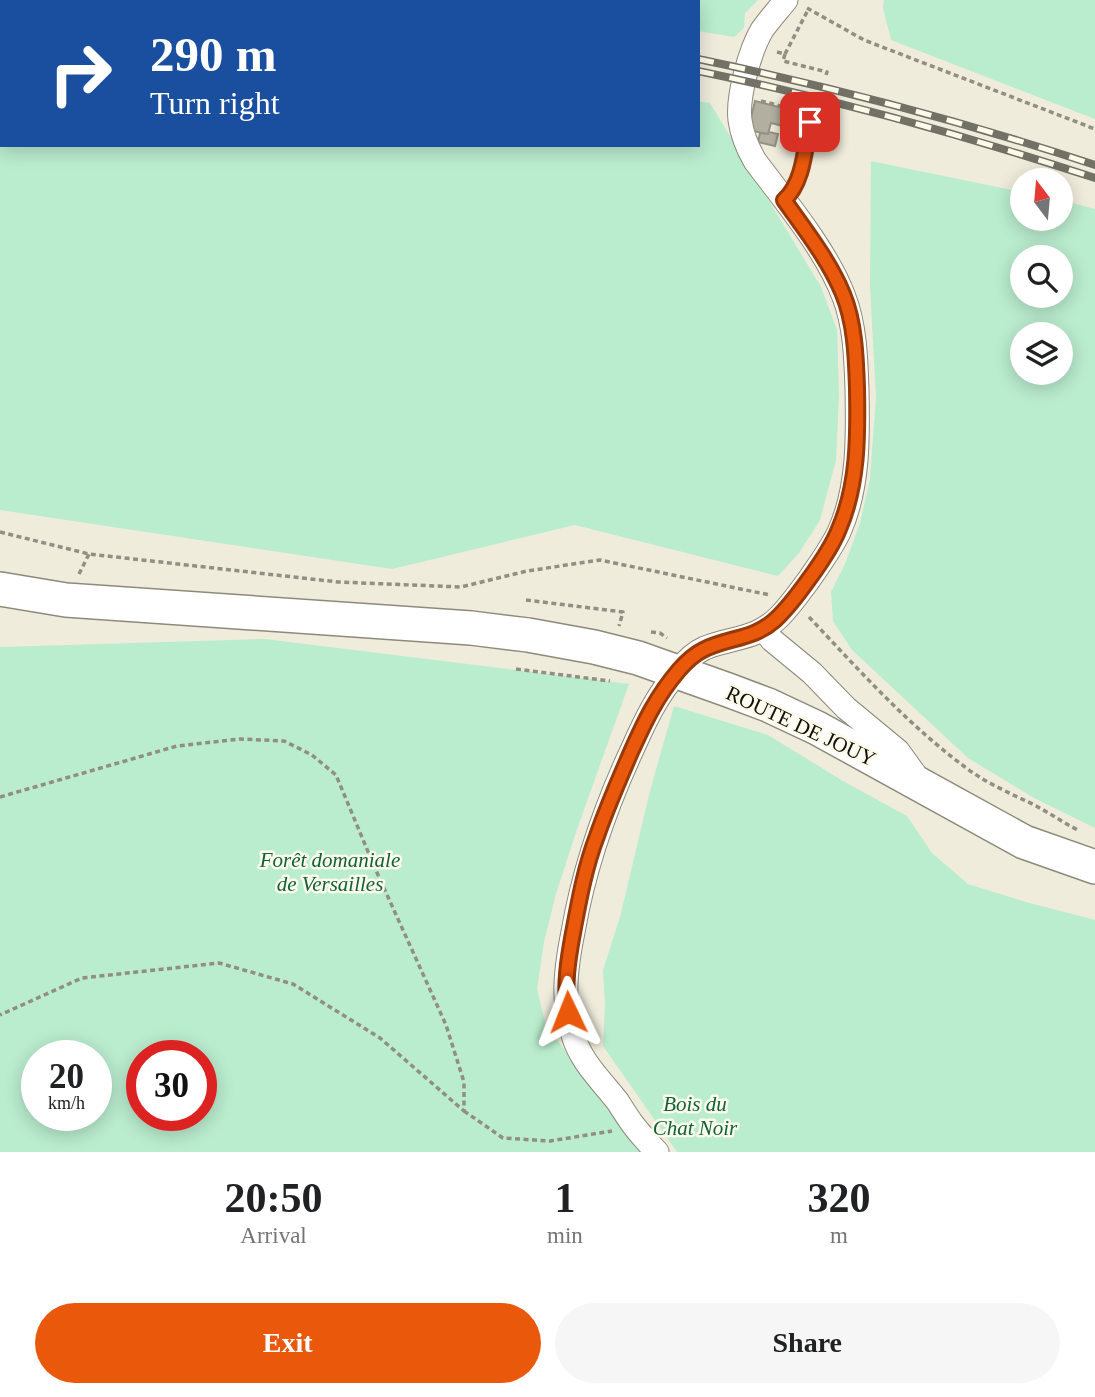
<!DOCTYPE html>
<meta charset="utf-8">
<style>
:root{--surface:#fff;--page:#f6f6f6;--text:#202124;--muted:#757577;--accent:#ea580c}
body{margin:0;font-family:"Times New Roman",serif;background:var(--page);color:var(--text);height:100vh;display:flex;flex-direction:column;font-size:26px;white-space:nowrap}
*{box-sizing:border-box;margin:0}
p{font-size:23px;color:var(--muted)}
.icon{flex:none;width:38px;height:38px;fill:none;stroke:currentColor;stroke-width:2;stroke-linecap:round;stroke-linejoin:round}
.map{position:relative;height:1152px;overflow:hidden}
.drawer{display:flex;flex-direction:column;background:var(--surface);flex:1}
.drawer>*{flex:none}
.guide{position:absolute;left:0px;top:0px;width:700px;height:147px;box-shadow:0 4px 18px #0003;background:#1a4fa0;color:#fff;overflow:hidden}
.needle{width:46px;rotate:344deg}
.fabs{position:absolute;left:1010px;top:168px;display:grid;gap:14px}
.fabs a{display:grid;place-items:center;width:63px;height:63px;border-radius:50%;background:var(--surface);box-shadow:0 4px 18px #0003;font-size:35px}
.speed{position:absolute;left:21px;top:1040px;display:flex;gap:14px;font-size:35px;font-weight:700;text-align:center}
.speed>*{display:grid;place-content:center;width:91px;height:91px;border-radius:50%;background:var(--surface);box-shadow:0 4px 18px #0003;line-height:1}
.speed small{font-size:18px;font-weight:400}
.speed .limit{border:10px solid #d22;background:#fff;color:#111}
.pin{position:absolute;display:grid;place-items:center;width:60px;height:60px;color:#fff;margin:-30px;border-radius:14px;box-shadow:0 4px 10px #0006}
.me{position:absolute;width:77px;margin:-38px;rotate:358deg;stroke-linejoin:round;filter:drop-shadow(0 0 5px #0008)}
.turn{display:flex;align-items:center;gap:24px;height:147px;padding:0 35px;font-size:32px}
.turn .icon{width:91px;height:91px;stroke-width:2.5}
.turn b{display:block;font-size:49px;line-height:60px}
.eta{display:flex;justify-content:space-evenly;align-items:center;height:119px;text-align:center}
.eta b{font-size:42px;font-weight:800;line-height:49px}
.primary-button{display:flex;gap:14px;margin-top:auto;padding:14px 35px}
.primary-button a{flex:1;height:80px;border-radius:42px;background:var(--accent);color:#fff;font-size:28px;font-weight:800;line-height:80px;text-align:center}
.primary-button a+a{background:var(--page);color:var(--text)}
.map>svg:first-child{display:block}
.green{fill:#baecce;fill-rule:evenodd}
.building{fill:#b3afa0;stroke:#959283;stroke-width:2}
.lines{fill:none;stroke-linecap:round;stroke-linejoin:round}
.service-casing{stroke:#8d8a7b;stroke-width:15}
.minor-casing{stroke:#8d8a7b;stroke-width:25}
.secondary-casing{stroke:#8d8a7b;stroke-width:36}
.path{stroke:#918e82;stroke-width:3.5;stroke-dasharray:5 3.5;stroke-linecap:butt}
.service{stroke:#fff;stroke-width:12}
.minor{stroke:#fff;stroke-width:23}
.secondary{stroke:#fff;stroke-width:33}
.rail-casing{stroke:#737166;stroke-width:8}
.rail{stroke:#fdfaea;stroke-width:5;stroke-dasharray:16;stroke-linecap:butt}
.route-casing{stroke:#983908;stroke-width:18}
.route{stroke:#ea580c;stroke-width:12}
.labels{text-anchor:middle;stroke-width:5;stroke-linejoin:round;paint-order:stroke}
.street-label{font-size:21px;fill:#0f0e08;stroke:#fdfaea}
.park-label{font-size:21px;font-style:italic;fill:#10613d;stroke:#fdfaea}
</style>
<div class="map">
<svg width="1095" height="1152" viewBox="0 0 1095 1152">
<rect width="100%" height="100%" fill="#f0ecdc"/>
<path class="green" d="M505,0H758L745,13L744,28L734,37L698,31V2H516Z
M884,0H1095V119L891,40L883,8Z
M0,3H2V145H698V101L710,103L821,287L837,330L839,394L836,460L820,520L799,553L778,576L575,525L392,569L0,510Z
M871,161L1022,192V219H1060L1061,200L1095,209V828L1034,798L968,758L852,650L833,621L831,592L845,564L860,523L870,479L876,397L870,286ZM1060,257V296H1022V257ZM1060,334V373H1022V334Z
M265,639L629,684L576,832L556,894L544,942L537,989L546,1026L645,1152H0V647ZM37,1055H96V1115H37ZM142,1055H201V1115H142Z
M674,706L768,735L843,781L907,816L932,853L968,884L1026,902L1095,920V1152H677L603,1046L605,1006L603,970L620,917L650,791Z"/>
<path class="building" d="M755,101L799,112L795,129L771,123L768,134L748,130Z
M769,132L778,134L775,146L758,142L760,133L768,134Z"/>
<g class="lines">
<g class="service-casing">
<path id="service" d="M784,200C803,184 805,146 810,122"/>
</g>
<g class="minor-casing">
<path id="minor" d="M764,630L772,640L812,673L846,708L898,751L919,780
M657,1152C649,1144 641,1135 634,1126C628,1118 623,1110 618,1102C601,1080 581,1062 573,1035C570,1022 566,1008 566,995C565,974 569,952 573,932C584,868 605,808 632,750C645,721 657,695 679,670C686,661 694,653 705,648C732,637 756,640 779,617C790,606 799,593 808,581C819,565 831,549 839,532C859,488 858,436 857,389C856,359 855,325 844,297C827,251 785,201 755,161C748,149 742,135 740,120C737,97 750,50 762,30C769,20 778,10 786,0"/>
</g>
<g class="secondary-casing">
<path id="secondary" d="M0,589L66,600L471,628L528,635L594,647L638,658L728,690L768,705L817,728L1024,842L1095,867"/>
</g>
<path class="path" d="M807,8L864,40L1095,129
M777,52L785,54L783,61L827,72L826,75
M785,54L809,8
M761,101L801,111
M821,146L836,149
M0,532L89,554L338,582L461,587L527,571L600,560L770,595
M79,574L89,554
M526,600L623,612L619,626
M809,617C858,669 907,724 965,767C983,781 1005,791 1026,801C1044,809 1060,821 1078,830
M651,632L660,633L667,638
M516,669L610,681
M0,797L177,746L240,739L284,741L312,755L336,775L374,866L446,1025L464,1082V1111L380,1038L293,984L219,963L82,978L0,1015
M464,1111L503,1138L550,1141L612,1131"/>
<use href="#service" class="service"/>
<use href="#minor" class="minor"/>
<use href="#secondary" class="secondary"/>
<g class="rail-casing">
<path id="rail" d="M258,0L269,2
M336,0L348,2
M698,59C833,87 965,122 1095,165
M698,71C833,99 964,135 1095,178"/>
</g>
<use href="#rail" class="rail"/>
</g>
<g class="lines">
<g class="route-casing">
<path id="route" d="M568,1012C564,986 568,960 573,933C579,901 585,867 597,836C607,807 619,780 631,752C645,721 656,697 679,670C686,662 693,655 703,650C728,637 753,640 775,620C788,608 799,593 809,579C820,564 832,547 839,529C858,485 858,436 857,388C856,358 855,323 843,294C829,260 805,230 784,200C804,183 805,146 810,122"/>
</g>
<use href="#route" class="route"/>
</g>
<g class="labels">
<g class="street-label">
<text transform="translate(801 726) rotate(25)" y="7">ROUTE DE JOUY</text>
</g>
<g class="park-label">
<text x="330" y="867">Forêt domaniale<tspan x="330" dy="24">de Versailles</tspan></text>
<text x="695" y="1111">Bois du<tspan x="695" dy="24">Chat Noir</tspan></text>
</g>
</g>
</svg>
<div class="fabs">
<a><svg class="needle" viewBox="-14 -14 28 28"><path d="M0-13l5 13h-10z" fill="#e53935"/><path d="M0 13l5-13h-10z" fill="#757577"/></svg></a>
<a><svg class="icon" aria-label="search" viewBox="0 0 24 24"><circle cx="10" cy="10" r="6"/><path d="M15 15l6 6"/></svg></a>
<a><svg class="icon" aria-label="layers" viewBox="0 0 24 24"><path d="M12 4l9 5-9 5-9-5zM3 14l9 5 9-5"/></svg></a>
</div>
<div class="speed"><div>20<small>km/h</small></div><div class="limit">30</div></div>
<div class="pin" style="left:810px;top:122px;background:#d93025"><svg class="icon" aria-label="arrive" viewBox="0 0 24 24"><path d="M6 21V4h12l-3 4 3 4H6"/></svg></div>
<svg class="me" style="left:568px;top:1012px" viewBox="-20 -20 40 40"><path d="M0-17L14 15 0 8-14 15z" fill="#ea580c" stroke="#fff" stroke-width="4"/></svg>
<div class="guide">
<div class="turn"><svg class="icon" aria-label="right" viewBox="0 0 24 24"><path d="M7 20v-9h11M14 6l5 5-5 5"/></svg><div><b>290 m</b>Turn right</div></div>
</div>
</div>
<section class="drawer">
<div class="eta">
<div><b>20:50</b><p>Arrival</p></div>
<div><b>1</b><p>min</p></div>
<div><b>320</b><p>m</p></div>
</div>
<div class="primary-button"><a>Exit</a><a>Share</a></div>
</section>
